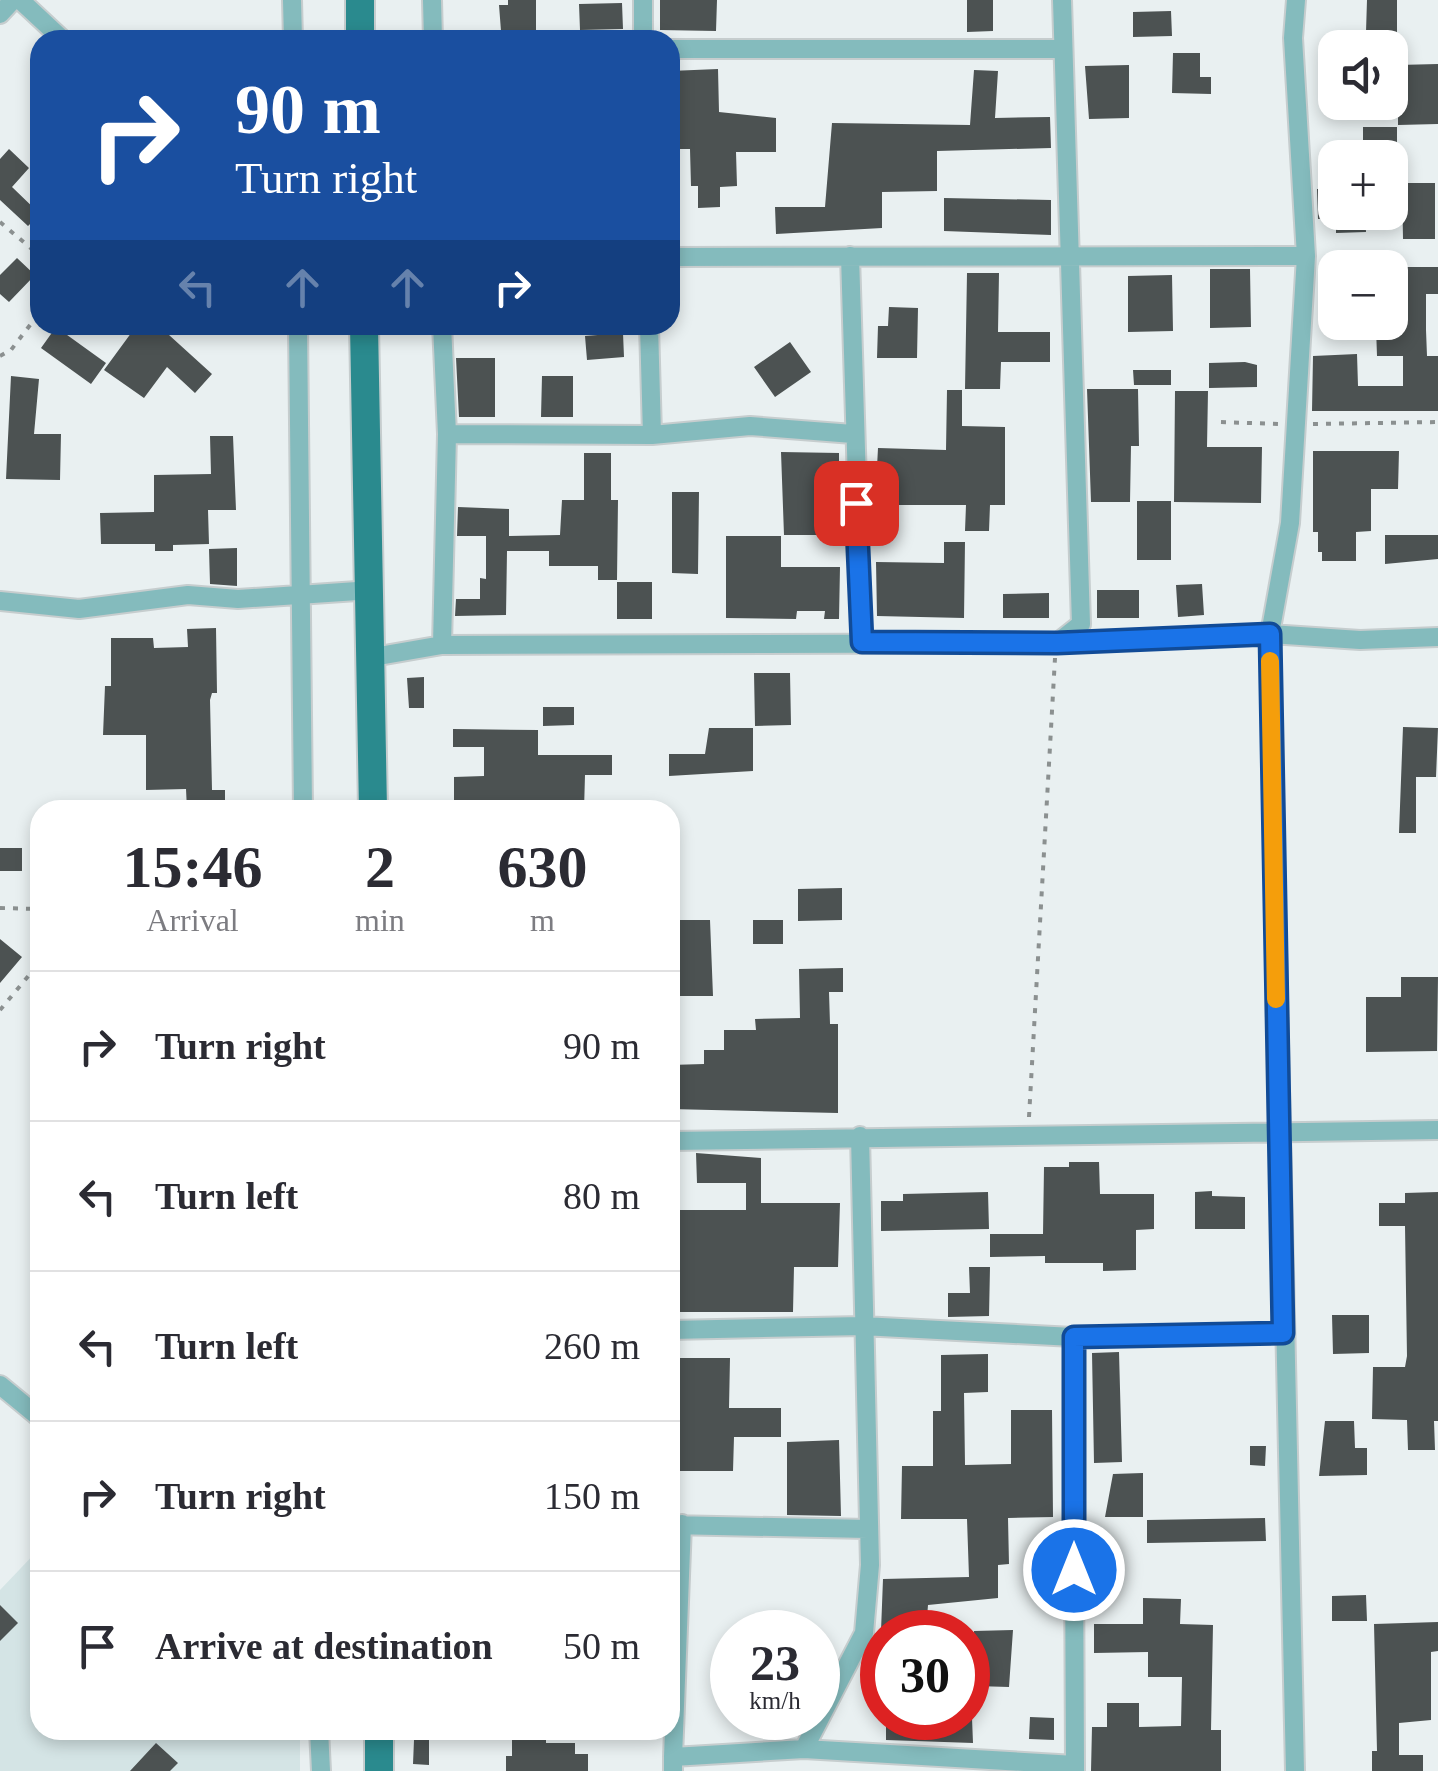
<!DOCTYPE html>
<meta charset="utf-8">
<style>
:root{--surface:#fff;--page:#f2f2f3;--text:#2b2b33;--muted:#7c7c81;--line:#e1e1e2}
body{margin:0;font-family:Georgia,serif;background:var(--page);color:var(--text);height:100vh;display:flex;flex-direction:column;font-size:38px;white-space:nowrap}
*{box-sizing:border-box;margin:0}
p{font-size:32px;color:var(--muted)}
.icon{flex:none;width:55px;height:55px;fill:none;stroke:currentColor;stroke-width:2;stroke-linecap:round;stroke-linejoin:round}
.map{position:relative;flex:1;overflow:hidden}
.details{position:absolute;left:30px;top:800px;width:650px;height:940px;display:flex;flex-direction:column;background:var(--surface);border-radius:30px;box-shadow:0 5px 15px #0003}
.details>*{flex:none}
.top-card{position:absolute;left:30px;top:30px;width:650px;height:305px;border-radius:30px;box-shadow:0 5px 15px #0003;background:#1a4fa0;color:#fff;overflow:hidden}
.tools{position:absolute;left:1318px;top:30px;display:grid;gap:20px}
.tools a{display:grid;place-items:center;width:90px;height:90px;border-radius:20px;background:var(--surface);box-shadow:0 5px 15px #0003;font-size:50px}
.speed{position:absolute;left:710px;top:1610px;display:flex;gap:20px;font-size:50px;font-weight:700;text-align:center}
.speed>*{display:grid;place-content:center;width:130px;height:130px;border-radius:50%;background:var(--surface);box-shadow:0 5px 15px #0003;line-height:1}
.speed small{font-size:25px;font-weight:400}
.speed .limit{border:15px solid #d22;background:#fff;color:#111}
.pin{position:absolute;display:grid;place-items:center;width:85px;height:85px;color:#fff;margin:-42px;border-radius:20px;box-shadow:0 5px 15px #0006}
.me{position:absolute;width:110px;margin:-55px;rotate:0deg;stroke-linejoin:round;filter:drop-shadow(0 0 8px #0008)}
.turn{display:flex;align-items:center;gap:35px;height:210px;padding:0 40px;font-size:45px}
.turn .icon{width:130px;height:130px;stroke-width:2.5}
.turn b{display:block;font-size:70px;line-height:85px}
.lanes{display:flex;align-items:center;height:95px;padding:0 40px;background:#0003;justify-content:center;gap:50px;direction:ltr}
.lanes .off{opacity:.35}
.eta{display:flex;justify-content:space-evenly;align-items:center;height:170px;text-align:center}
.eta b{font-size:60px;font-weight:700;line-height:70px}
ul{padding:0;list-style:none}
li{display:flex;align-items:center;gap:30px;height:150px;padding:0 40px;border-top:2px solid var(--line)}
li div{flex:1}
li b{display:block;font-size:38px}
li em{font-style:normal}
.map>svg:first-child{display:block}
.built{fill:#d4e4e5}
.building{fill:#4c5252}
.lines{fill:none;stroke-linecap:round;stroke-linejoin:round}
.minor-casing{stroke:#c6cdce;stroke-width:22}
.primary-casing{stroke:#c6cdce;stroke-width:32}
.path{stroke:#8b9090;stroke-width:4;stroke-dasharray:5 8;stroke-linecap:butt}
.minor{stroke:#84bbbd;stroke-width:18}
.primary{stroke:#2a8a8e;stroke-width:28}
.route-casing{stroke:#114b97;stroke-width:25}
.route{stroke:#1a73e8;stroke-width:18}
.slow{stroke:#f59e0b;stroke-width:18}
</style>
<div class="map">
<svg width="1438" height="1771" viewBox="0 0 1438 1771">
<rect width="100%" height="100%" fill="#e9f0f1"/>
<path class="built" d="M40,1548V1730H300V1771H0V1590Z"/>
<path class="building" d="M508,0H536V30L501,31L499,5H508Z
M660,0H717L716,31L660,30Z
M967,0H993V31L967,32Z
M1367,0H1397V48H1375V31L1366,32Z
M622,3L623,29L580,30L579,4Z
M1171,11L1172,36L1133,37V12Z
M1173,53H1200V77H1211V94L1172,93Z
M1438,64V124L1398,125V65Z
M1129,65V118L1089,119L1085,66Z
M718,69L719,112L776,118V152H736L737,186L720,187V207L698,208V186H691L690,149H670V71Z
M974,70L998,71L995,118L1050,117L1051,148L937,151V191L882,192V228L776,234L775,207H825L832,123L970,125Z
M1363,127H1397V158H1363Z
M9,149L29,168L12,187L40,214L28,226L0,200V159Z
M1402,183H1435V239H1403Z
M1335,188V218L1318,219L1317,189Z
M944,198L1051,200V235L944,231Z
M1336,212H1365L1366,232L1336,233Z
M17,258L35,275L9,302L0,294V275Z
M1390,267H1438V294H1426V330L1427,356H1438V411H1312L1313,356L1357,354L1358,386H1403V356H1377L1376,327H1403V296L1390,297Z
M1210,269H1250L1251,327L1210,328Z
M967,273H999L998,332H1050V362H1001L1000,389H965Z
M1172,275L1173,331L1128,332V276Z
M889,307L918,308L917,358H877L878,326H888Z
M137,325H158L212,374L195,393L167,367L144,398L104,370Z
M56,327L106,363L91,384L41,348Z
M623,333L624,357L587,360L585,336Z
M790,342L811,372L775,397L754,367Z
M456,358H495V417H459Z
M1245,362L1257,365V387L1209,388V363Z
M1133,370H1171V385H1134Z
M11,376L39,379L34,434H61L60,480L6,479Z
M542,376H573V417H541Z
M1087,389H1138L1139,446H1131L1130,502H1091Z
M947,390H962V426L1005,427V505H990L989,531H965L966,505H875L878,448L946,450Z
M1175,391H1208L1207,447H1262L1261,503L1174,502Z
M210,436H233L236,510H208L209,544L173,545V551H155V544H101L100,513L154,512V475L211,474Z
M1313,451H1399L1398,489H1371V531L1356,532V561H1322V552H1318V532H1313Z
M781,452L839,453V535H784Z
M584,453H611V500H618L617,580H598V566H549V551H507L506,615L455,616L456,599H480V578L486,579V536H457L458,507L509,509V536L560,535L562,500H584Z
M672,492H699L698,574L672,573Z
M1137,501H1171V560H1137Z
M1385,535H1438V559L1385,564Z
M726,536H781V567H840L839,619H824L825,611H797L796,619L726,618Z
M944,542H965L964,618L877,616L876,562L944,563Z
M237,548V586L210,584L209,549Z
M617,582H652V619H617Z
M1202,584L1204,615L1178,617L1176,585Z
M1097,590H1139V618H1097Z
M1049,593V618H1003V594Z
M216,628L217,693H212L210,700L212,790H225V810H187L186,789L146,790V735H103L105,686H111V638H153L154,648L188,647L187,629Z
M754,673H790L791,725L755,726Z
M424,677V708H409L407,678Z
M543,707H574V725L543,726Z
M1403,727L1438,728L1436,777H1416V833H1399Z
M709,728H753V771L669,776V754H705Z
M453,729L538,730V755H612V775H585L584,810H454V777L484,776V747H453Z
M0,848H22V871H0Z
M842,888V920L798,921V889Z
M670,920H710L713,996H670Z
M753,920H783V944H753Z
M0,939L22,957L0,983Z
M843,968V992H829L830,1024H838V1113L670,1109V1065L704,1064V1050H724V1030H756L755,1019L800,1018L799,969Z
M1401,977H1438L1437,1051L1366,1052V997H1401Z
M696,1153L761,1158V1203H840L838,1267H794L793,1312H670V1210H746V1183H697Z
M1069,1162H1099L1100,1194H1154V1229L1136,1230V1270L1103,1271V1263H1045V1256L990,1257V1234H1043L1044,1167H1069Z
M1212,1191V1196L1245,1197V1229H1195V1192Z
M988,1192L989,1229L881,1231V1201H903V1194Z
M1438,1192V1421H1434L1435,1450H1408L1407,1420L1372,1419L1373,1367H1405L1407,1356L1405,1226H1379V1203H1405V1193Z
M969,1267H990L989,1316L948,1317V1293H970Z
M1332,1315H1369V1353L1333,1354Z
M1119,1352L1122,1462L1094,1463L1092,1353Z
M988,1354V1392L964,1393L965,1465L1011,1464V1410H1052L1053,1517L1008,1518L1009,1564L998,1565V1598L928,1605L926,1630L881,1631L883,1579L969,1577L967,1519H901L902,1466H933V1411H941V1355Z
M676,1358H730L729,1408H781V1437H734L733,1471H677Z
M1325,1421H1354L1355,1448H1367V1475L1319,1476Z
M839,1440L841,1516L787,1515V1442Z
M1250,1446H1266L1265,1466L1250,1465Z
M1143,1473V1517H1105L1113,1474Z
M1265,1518L1266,1541L1147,1543V1520Z
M1366,1595L1367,1621H1332V1596Z
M1143,1598L1181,1599L1180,1624L1213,1625L1211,1730H1221V1771H1091L1092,1727H1107V1703H1139V1727L1181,1726L1182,1677H1148V1652L1094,1653V1624H1143Z
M0,1605L18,1623L0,1641Z
M1438,1622V1651L1431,1652V1720L1399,1723V1755H1423V1771H1372V1751H1377L1374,1624Z
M1013,1630L1009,1687L976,1686L974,1631Z
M1030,1717L1054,1718V1740L1029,1739Z
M886,1718H972L973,1743L886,1740Z
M512,1730H546V1743H575V1754H588V1771H506V1756H512Z
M414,1740H429V1765L413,1764Z
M156,1743L178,1763L170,1771H130Z"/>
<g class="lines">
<g class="minor-casing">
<path id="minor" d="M20,0L63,40
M292,0L293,40
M432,0L433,40
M643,0V40
M0,14L13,0
M670,49H1063
M850,256L862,643
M670,257L1306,256
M298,325L303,810
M649,325L652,435
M447,434L652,435L750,426L853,434
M0,601L79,609L188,595L238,599L372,590
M1057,643L1081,624L1062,0
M442,645L447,434L442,325
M373,657L442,645L1057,643L1270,634L1290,523L1306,256L1293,38L1296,0
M670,1141L1438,1130
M670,1330L862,1326L1073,1337L1283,1333
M1073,1337L1075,1765
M0,1385L40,1418
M670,1525L868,1529
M319,1730L321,1771
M804,1749L1075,1765V1771
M673,1757L682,1524
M673,1771V1757L804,1749L864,1633L870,1565L860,1136
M1295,1771L1270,634L1360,640L1438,637"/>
</g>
<g class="primary-casing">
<path id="primary" d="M360,0V40
M364,325L373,810
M379,1730V1771"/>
</g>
<path class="path" d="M0,222L40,256
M0,356L11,350L40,312
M1221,422L1278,424
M1313,424L1438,422
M0,908L40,909
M0,1010L40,962
M1029,1117L1055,658"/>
<use href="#minor" class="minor"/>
<use href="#primary" class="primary"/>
</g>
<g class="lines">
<g class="route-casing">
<path id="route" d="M856,503L862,642L1057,643L1270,634L1283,1333L1074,1337V1570"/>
</g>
<use href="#route" class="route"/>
<path class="slow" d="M1270,661L1276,999"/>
</g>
</svg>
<div class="tools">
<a><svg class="icon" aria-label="sound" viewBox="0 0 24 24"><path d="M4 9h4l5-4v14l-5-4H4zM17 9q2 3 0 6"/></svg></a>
<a>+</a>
<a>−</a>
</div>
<div class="speed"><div>23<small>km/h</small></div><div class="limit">30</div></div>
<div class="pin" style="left:856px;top:503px;background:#d93025"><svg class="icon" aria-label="arrive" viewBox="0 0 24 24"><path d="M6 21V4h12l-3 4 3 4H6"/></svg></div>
<svg class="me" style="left:1074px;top:1570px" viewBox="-20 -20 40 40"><circle r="17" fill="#1a73e8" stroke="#fff" stroke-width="3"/><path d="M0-11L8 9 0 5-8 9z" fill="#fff"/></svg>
<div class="top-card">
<div class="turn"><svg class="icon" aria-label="right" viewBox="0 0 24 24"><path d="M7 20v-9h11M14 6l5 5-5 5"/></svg><div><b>90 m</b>Turn right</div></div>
<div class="lanes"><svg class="icon off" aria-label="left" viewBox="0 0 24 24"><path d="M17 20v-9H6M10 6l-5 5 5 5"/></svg><svg class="icon off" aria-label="ahead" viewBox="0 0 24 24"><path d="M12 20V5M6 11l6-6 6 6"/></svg><svg class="icon off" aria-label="ahead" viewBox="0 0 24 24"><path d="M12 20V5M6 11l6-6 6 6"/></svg><svg class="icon" aria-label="right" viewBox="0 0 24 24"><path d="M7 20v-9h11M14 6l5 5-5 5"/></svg></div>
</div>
<section class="details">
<div class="eta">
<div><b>15:46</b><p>Arrival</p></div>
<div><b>2</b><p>min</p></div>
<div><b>630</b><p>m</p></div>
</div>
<ul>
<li><svg class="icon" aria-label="right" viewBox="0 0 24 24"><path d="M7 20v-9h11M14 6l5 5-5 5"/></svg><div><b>Turn right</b></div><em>90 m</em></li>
<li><svg class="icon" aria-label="left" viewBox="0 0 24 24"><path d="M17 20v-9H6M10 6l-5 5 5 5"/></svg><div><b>Turn left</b></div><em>80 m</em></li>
<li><svg class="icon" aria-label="left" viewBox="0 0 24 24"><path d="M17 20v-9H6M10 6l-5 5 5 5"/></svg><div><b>Turn left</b></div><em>260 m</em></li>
<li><svg class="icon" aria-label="right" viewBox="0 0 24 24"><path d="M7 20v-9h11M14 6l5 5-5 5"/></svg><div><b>Turn right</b></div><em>150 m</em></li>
<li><svg class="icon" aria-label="arrive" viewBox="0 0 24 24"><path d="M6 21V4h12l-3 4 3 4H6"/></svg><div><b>Arrive at destination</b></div><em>50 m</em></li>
</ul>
</section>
</div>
